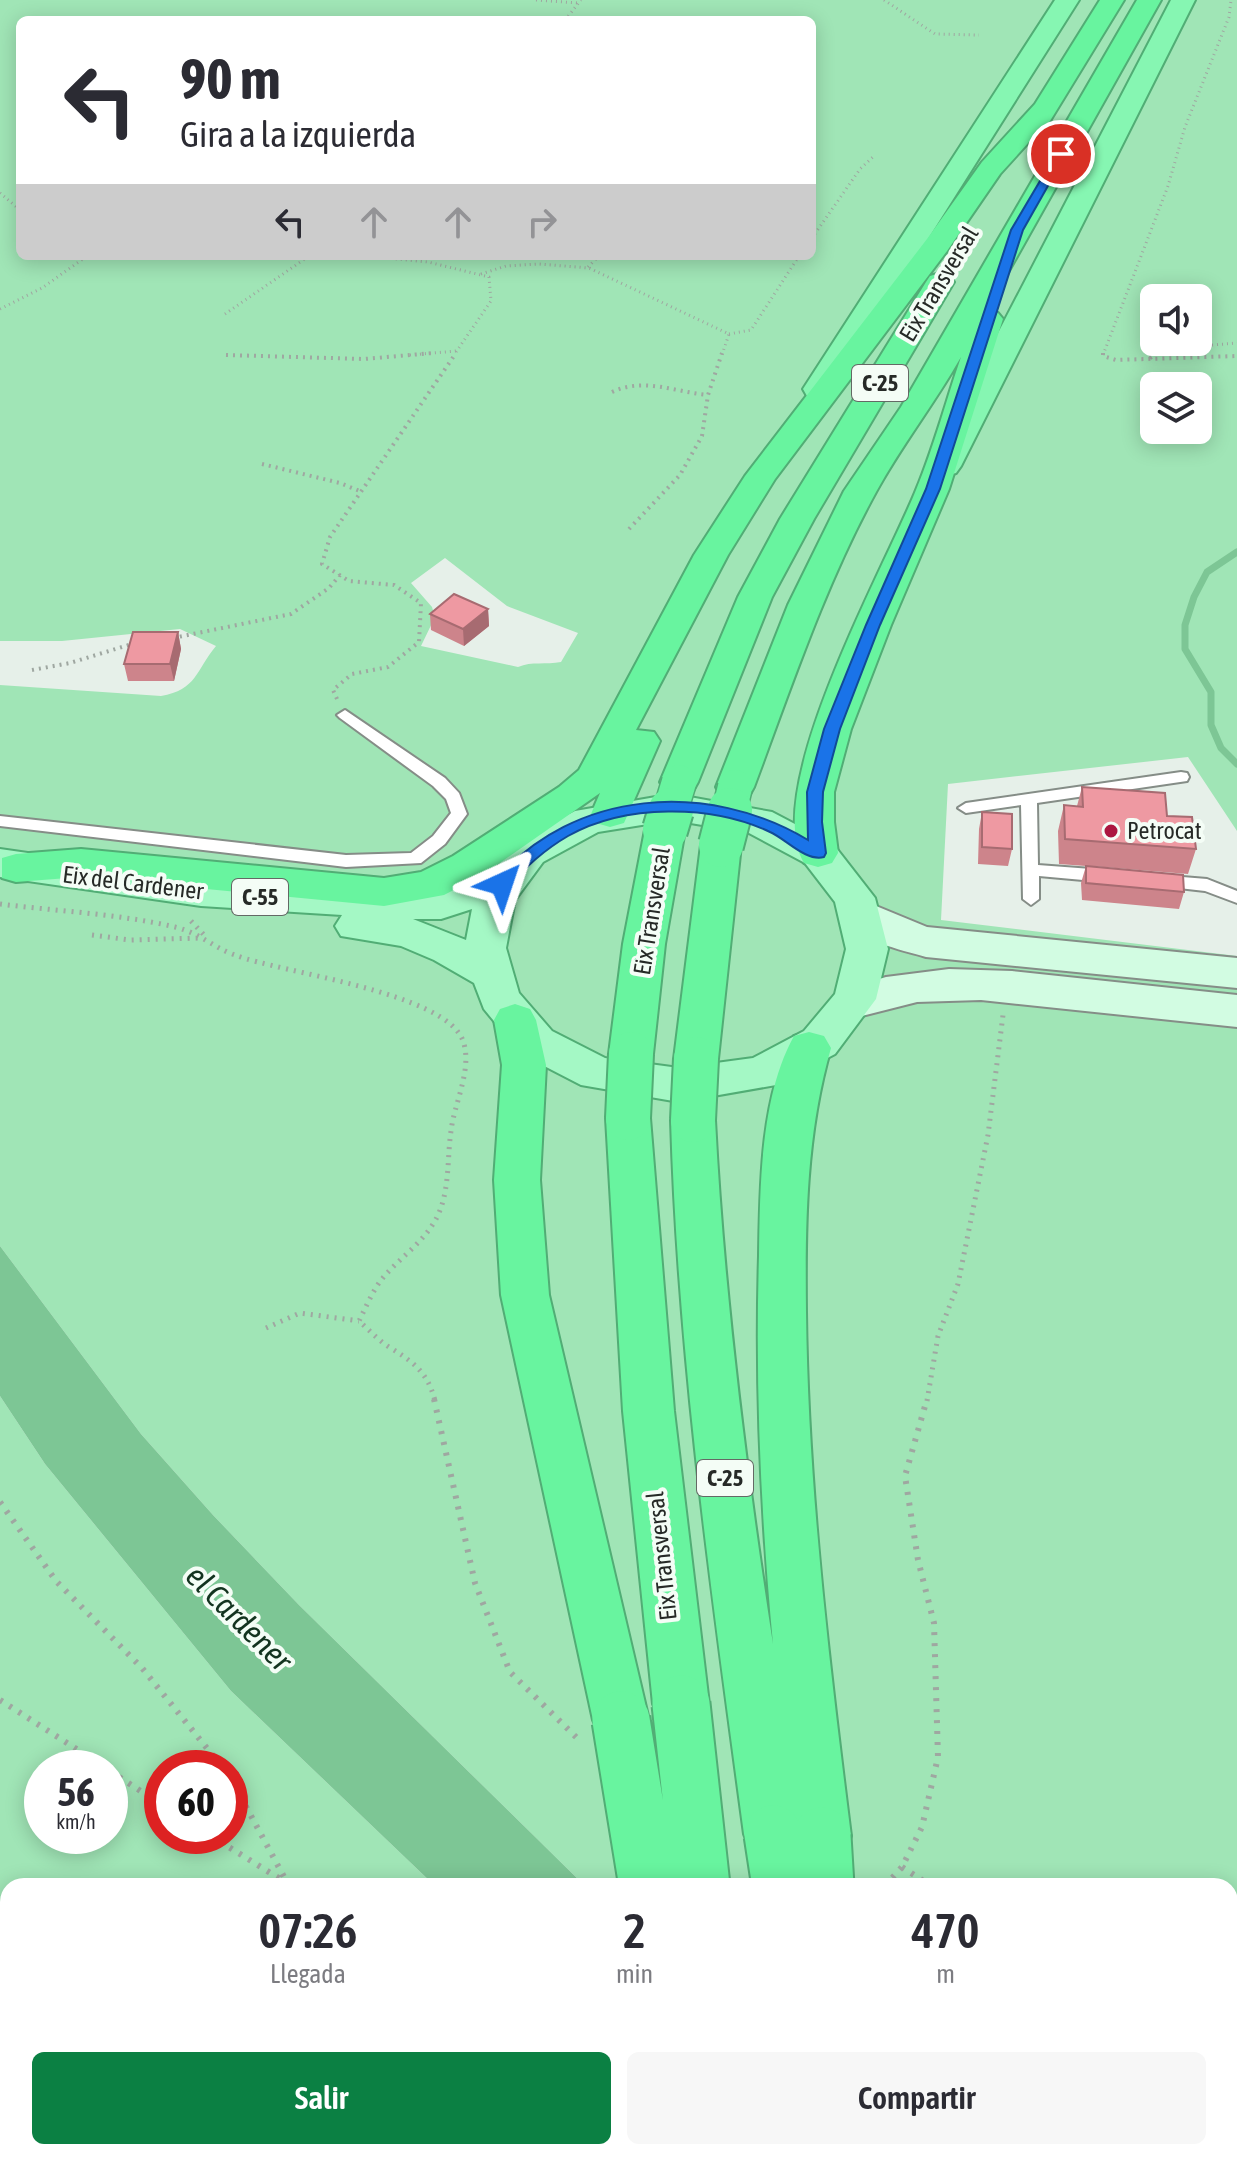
<!DOCTYPE html>
<html lang="es">
<style>
:root{--surface:#fff;--page:#f7f7f7;--text:#2b2b33;--muted:#7c7c81;--accent:#0b8043}
body{margin:0;font-family:"Asap Condensed",sans-serif;background:var(--page);color:var(--text);height:100vh;display:flex;flex-direction:column;font-size:30px;white-space:nowrap}
*{box-sizing:border-box;margin:0}
p{font-size:26px;color:var(--muted)}
.icon{flex:none;width:44px;height:44px;fill:none;stroke:currentColor;stroke-width:2;stroke-linecap:round;stroke-linejoin:round}
.map{position:relative;flex:1;overflow:hidden}
.details{position:absolute;left:0px;top:1878px;width:1238px;height:282px;display:flex;flex-direction:column;background:var(--surface);border-radius:24px 24px 0 0;box-shadow:0 4px 20px #0003}
.details>*{flex:none}
.banner{position:absolute;left:16px;top:16px;width:800px;height:244px;border-radius:12px;box-shadow:0 4px 20px #0003;background:#fff;color:var(--text);overflow:hidden}
.controls{position:absolute;left:1140px;top:284px;display:grid;gap:16px}
.controls a{display:grid;place-items:center;width:72px;height:72px;border-radius:12px;background:var(--surface);box-shadow:0 4px 20px #0003;font-size:40px}
.speed{position:absolute;left:24px;top:1750px;display:flex;gap:16px;font-size:40px;font-weight:700;text-align:center}
.speed>*{display:grid;place-content:center;width:104px;height:104px;border-radius:50%;background:var(--surface);box-shadow:0 4px 20px #0003;line-height:1}
.speed small{font-size:20px;font-weight:400}
.speed .limit{border:12px solid #d22;background:#fff;color:#111}
.pin{position:absolute;display:grid;place-items:center;width:68px;height:68px;color:#fff;margin:-34px;border:4px solid #fff;border-radius:50%;box-shadow:0 2px 8px #0007}
.me{position:absolute;width:88px;margin:-44px;rotate:42deg;stroke-linejoin:round;filter:drop-shadow(0 0 6px #0008)}
.turn{display:flex;align-items:center;gap:28px;height:168px;padding:0 32px;font-size:36px}
.turn .icon{width:104px;height:104px;stroke-width:2.5}
.turn b{display:block;font-size:56px;line-height:68px}
.lanes{display:flex;align-items:center;height:76px;padding:0 32px;background:#0003;justify-content:center;gap:40px;direction:ltr}
.lanes .off{opacity:.35}
.eta{display:flex;justify-content:space-evenly;align-items:center;height:136px;text-align:center}
.eta b{font-size:48px;font-weight:600;line-height:56px}
.button{display:flex;gap:16px;margin-top:auto;padding:16px 32px}
.button a{flex:1;height:92px;border-radius:12px;background:var(--accent);color:#fff;font-size:32px;font-weight:600;line-height:92px;text-align:center}
.button a+a{background:var(--page);color:var(--text)}
.map>svg:first-child{display:block}
.green{fill:#a0e5b6;fill-rule:evenodd}
.water{fill:#7dc695}
.lines{fill:none;stroke-linecap:round;stroke-linejoin:round}
.stream{stroke:#7dc695;stroke-width:7}
.service-casing{stroke:#858d87;stroke-width:4}
.secondary-casing{stroke:#858d87;stroke-width:4}
.primary-casing{stroke:#51ad75;stroke-width:4}
.trunk-casing{stroke:#51ad75;stroke-width:4}
.motorway-casing{stroke:#51ad75;stroke-width:4}
.path-far3{stroke:#9fa7a1;stroke-width:3;stroke-dasharray:1 4;stroke-linecap:butt}
.path-far2{stroke:#9fa7a1;stroke-width:4;stroke-dasharray:2 5;stroke-linecap:butt}
.path-far1{stroke:#9fa7a1;stroke-width:5;stroke-dasharray:2 6;stroke-linecap:butt}
.path{stroke:#9fa7a1;stroke-width:6;stroke-dasharray:3 8;stroke-linecap:butt}
.service{fill:#fff;fill-rule:evenodd}
.secondary{fill:#d2fce2;fill-rule:evenodd}
.primary{fill:#a4f8c5;fill-rule:evenodd}
.trunk{fill:#86f6b2;fill-rule:evenodd}
.motorway{fill:#68f49f;fill-rule:evenodd}
.motorway-bridge-far2-casing{stroke:#51ad75;stroke-width:37;stroke-linecap:butt}
.motorway-bridge-far1-casing{stroke:#51ad75;stroke-width:48;stroke-linecap:butt}
.motorway-bridge-casing{stroke:#51ad75;stroke-width:61;stroke-linecap:butt}
.motorway-bridge-far2{stroke:#68f49f;stroke-width:34}
.motorway-bridge-far1{stroke:#68f49f;stroke-width:44}
.motorway-bridge{stroke:#68f49f;stroke-width:57}
.wall{fill:#cd848b}
.shaded-wall{fill:#a76b71}
.building{fill:#ee99a2;stroke:#a76b71;stroke-width:2}
.route{fill:#1a73e8;stroke:#114b97;stroke-width:2}
.poi-dot{fill:#ab1640;stroke:#f4fdf6;stroke-width:3}
.labels{text-anchor:middle;stroke-width:8;stroke-linejoin:round;paint-order:stroke}
.shield{fill:#f4fdf6;stroke:#646965;stroke-width:2}
.shield-label{font-size:22px;font-weight:bold;fill:#262a27}
.street-label{font-size:24px;fill:#262a27;stroke:#f4fdf6}
.poi-label{font-size:24px;fill:#262a27;stroke:#f4fdf6;text-anchor:start}
.near-water-label{font-size:32px;font-style:italic;fill:#13331f;stroke:#f4fdf6}
</style>
<div class="map">
<svg width="1237" height="2159" viewBox="0 0 1237 2159">
<rect width="100%" height="100%" fill="#e6f0e9"/>
<path class="green" d="M0,0H1237V831L1188,757L948,784L941,920L1237,956V2159H918L911,2152H1230V1886H585L299,1605L213,1515L141,1434L0,1246V685L161,696C197,690 196,670 216,646L180,629L62,641H0ZM20,20H812V256H20ZM1154,298H1198V342H1154ZM1154,386H1198V430H1154ZM445,558L507,606L578,633L561,662C546,665 532,661 518,667L421,646L435,617L432,607L411,583Z
M0,1396L45,1464L231,1691L435,1886H8V2152H688L696,2159H0ZM42,1768H110V1836H42ZM162,1768H230V1836H162Z"/>
<path class="water" d="M0,1246L141,1434L213,1515L299,1605L585,1886H435L231,1691L45,1464L0,1396Z
M688,2152H911L918,2159H696Z"/>
<g class="lines">
<path class="stream" d="M1237,552L1207,572L1194,597L1185,625V649L1211,692V725L1221,748L1237,764"/>
<g class="service-casing">
<path id="service" d="M345,710L445,778L459,793L467,814L445,844L421,863L346,867L0,826V816L346,855L411,853L433,836L451,813L446,799L433,786L340,718L337,715Z
M1181,772L1187,773L1189,777L1187,781L1037,803L1038,865L1105,870L1113,876L1105,882L1039,876V899L1031,905L1023,899L1021,805L966,813L958,808L966,803Z
M1158,875L1207,879L1237,891V903L1205,891L1152,885L1150,881L1152,877Z"/>
</g>
<g class="secondary-casing">
<path id="secondary" d="M864,901L927,927L1237,958V988L926,957C899,949 859,942 844,916L850,906Z
M949,969L1012,971L1237,995V1027L981,1000L917,1002L854,1018L839,1013L833,1002L839,991L886,977Z"/>
</g>
<g class="primary-casing">
<path id="primary" d="M673,794L772,812L833,844L875,898L888,949L876,999L835,1054L776,1085L679,1102L581,1085L521,1054L484,1009L474,983L434,960L401,946L341,936L335,926L342,915L201,906L0,877V849L201,878L439,891L492,873L515,843L575,811ZM673,820L749,833L805,863L835,902L846,949L835,994L804,1031L753,1058L679,1068L605,1058L552,1031L519,993L506,948L515,900L543,862L598,832ZM472,909L466,940L413,919H441Z"/>
</g>
<g class="trunk-casing">
<path id="trunk" d="M1055,0H1079L833,389L829,396L818,398L807,396L803,389Z
M1171,0H1195L961,466L956,473L945,476L934,473L929,466Z"/>
</g>
<g class="motorway-casing">
<path id="motorway" d="M1100,0H1124L1042,134L1038,139L1029,142L1000,174L947,251L775,479L728,555L636,730L654,732L660,741L624,823L610,827L596,823L591,814L600,793L481,876L444,895L384,906L81,877L16,882L2,878V858L16,854L81,849L384,878L421,872L453,856L559,787L579,770L694,555L745,476L927,239L982,162L1035,104Z
M1137,0H1161L987,310L998,313L1003,319L949,489L891,625L851,729L834,792V822L838,853L832,863L818,867L804,863C760,790 885,567 916,490C934,447 946,401 961,357C935,403 901,446 876,492C825,585 791,688 754,787L749,796L735,800L721,796L716,787L788,605L844,491L901,407Z
M940,273L950,276L954,282L814,519L772,597L698,782L693,791L679,795L665,791L660,782L738,597L780,519L926,282L930,276Z
M665,817L679,821L685,830L665,944L653,1054L646,1066L631,1070L616,1066L609,1054L623,944L645,830L651,821Z
M721,831L735,835L741,845L718,1059L711,1071L696,1076L681,1071L674,1059L701,845L707,835Z
M515,1004L530,1009L536,1020L546,1065L540,1180L549,1295L649,1720L641,1739L621,1748L601,1739L593,1720L501,1295L494,1180L502,1065L494,1020L500,1009Z
M809,1032L824,1036L831,1048C806,1134 805,1223 806,1312C808,1488 829,1662 851,1836L843,1857L822,1865L801,1857L797,1846L794,1855L773,1863L752,1855L744,1834C712,1596 678,1360 671,1120L677,1108L693,1103L709,1108L715,1120C724,1296 746,1470 773,1644C761,1515 755,1386 759,1256C760,1189 760,1097 794,1036Z
M628,1101L644,1106L650,1118L674,1411L709,1704L701,1723L681,1731L661,1723L653,1704L623,1411L606,1118L612,1106Z
M661,2152H768L769,2159H662Z
M793,2152H857L858,2159H794Z"/>
</g>
<path class="path-far3" d="M536,0L578,3
M884,0L935,34L979,35
M565,20L581,0
M0,193L20,210
M812,238L860,169L874,156
M366,256L428,262L489,277L491,301L454,355
M588,267L599,256
M481,274L506,266L539,264L589,268L729,334L722,355
M0,309L42,288L87,256
M225,314L309,256
M729,334L751,330L799,256
M410,355L456,351
M1103,355L1168,186L1185,127L1229,17L1231,0
M1154,355L1163,349L1237,343"/>
<path class="path-far2" d="M1103,353V356L1116,360L1237,356
M226,355L364,359L433,353
M1150,358L1157,353
M612,392C644,377 675,392 708,395
M262,464L340,483L362,492
M629,529L680,475L702,436L708,395L722,353
M173,638L291,614L329,588L340,575
M32,670L70,663L135,643
M337,699L333,690L352,674L388,667L419,642L421,603L394,585L349,581L322,564L330,537L456,353"/>
<path class="path-far1" d="M0,904C56,911 120,914 175,927C200,933 214,948 235,955C281,973 446,992 463,1041C473,1068 454,1104 451,1131C447,1158 450,1189 438,1215C426,1241 400,1257 382,1279C373,1290 366,1307 359,1321C369,1330 378,1340 389,1347C412,1361 428,1372 435,1401
M191,921L206,937
M92,935L130,940L202,938
M266,1328L300,1313L359,1321
M927,1401L938,1336L958,1284L988,1135L1003,1015"/>
<path class="path" d="M434,1399L475,1583L510,1672L580,1741
M0,1502L56,1581L142,1668L223,1768
M0,1700L106,1768
M110,1771L162,1805
M230,1777L289,1886
M211,1836L285,1882
M902,1867L931,1886
M885,1886L902,1867L922,1827L938,1757L934,1623L918,1560L905,1476L927,1399
M1230,2011L1237,2010
M508,2152L517,2159
M189,2159L193,2152"/>
<use href="#service" class="service"/>
<use href="#secondary" class="secondary"/>
<use href="#primary" class="primary"/>
<use href="#trunk" class="trunk"/>
<use href="#motorway" class="motorway"/>
<g class="motorway-bridge-far2-casing">
<path id="motorway-bridge-far2" d="M670,812L679,782
M729,812L735,787"/>
</g>
<g class="motorway-bridge-far1-casing">
<path id="motorway-bridge-far1" d="M665,830L671,810
M721,845L730,810
M628,1118L631,1054
M693,1120L696,1059"/>
</g>
<g class="motorway-bridge-casing">
<path id="motorway-bridge" d="M681,1704L701,1886
M621,1720L648,1886
M773,1834L781,1886
M822,1836L825,1886"/>
</g>
<use href="#motorway-bridge-far2" class="motorway-bridge-far2"/>
<use href="#motorway-bridge-far1" class="motorway-bridge-far1"/>
<use href="#motorway-bridge" class="motorway-bridge"/>
</g>
<path class="wall" d="M488,609L489,626L464,646L431,630L430,614Z
M178,632L181,649L174,681H128L124,664Z
M1082,787L1196,849L1188,874L1091,866L1184,892L1179,909L1082,900L1081,883L1086,866L1059,864L1058,831L1064,805L1077,806Z
M982,812L1012,849L1008,866L978,864L979,829Z"/>
<path class="shaded-wall" d="M488,609L489,626L464,646L463,629Z
M178,632L181,649L174,681L170,664Z"/>
<path class="building" d="M454,594L488,609L463,629L430,614Z
M133,632H178L170,664H124Z
M1082,787L1165,793L1167,816L1192,817L1196,849L1065,839L1064,805L1083,807Z
M982,812L1012,814V849L982,847Z
M1086,866L1183,875L1184,892L1086,883Z"/>
<path class="route" d="M1061,150L1066,154L1023,230L940,489L880,625L840,729L823,792L822,822L826,853L824,857C806,862 786,839 770,832C711,804 625,804 568,836C544,850 525,867 508,888H496L493,884L496,880C574,789 708,780 808,840L807,792L824,729L866,625L926,489L1011,230L1056,154Z"/>
<circle class="poi-dot" cx="1111" cy="831" r="8"/>
<g class="labels">
<g class="shield">
<rect x="852" y="365" width="56" height="36" rx="6"/>
<rect x="232" y="879" width="56" height="36" rx="6"/>
<rect x="697" y="1460" width="56" height="36" rx="6"/>
</g>
<g class="shield-label">
<text x="880" y="391">C-25</text>
<text x="260" y="905">C-55</text>
<text x="725" y="1486">C-25</text>
</g>
<g class="street-label">
<text transform="translate(939 284) rotate(-59)" y="8">Eix Transversal</text>
<text transform="translate(133 883) rotate(7)" y="8">Eix del Cardener</text>
<text transform="translate(652 911) rotate(-81)" y="8">Eix Transversal</text>
<text transform="translate(662 1556) rotate(-96)" y="8">Eix Transversal</text>
</g>
<g class="poi-label">
<text x="1127" y="839">Petrocat</text>
</g>
<g class="near-water-label">
<text transform="translate(239 1618) rotate(45)" y="11">el Cardener</text>
</g>
</g>
</svg>
<div class="controls">
<a><svg class="icon" aria-label="sound" viewBox="0 0 24 24"><path d="M4 9h4l5-4v14l-5-4H4zM17 9q2 3 0 6"/></svg></a>
<a><svg class="icon" aria-label="layers" viewBox="0 0 24 24"><path d="M12 4l9 5-9 5-9-5zM3 14l9 5 9-5"/></svg></a>
</div>
<div class="speed"><div>56<small>km/h</small></div><div class="limit">60</div></div>
<div class="pin" style="left:1061px;top:154px;background:#d93025"><svg class="icon" aria-label="arrive" viewBox="0 0 24 24"><path d="M6 21V4h12l-3 4 3 4H6"/></svg></div>
<svg class="me" style="left:502px;top:884px" viewBox="-20 -20 40 40"><path d="M0-17L14 15 0 8-14 15z" fill="#1a73e8" stroke="#fff" stroke-width="4"/></svg>
<div class="banner">
<div class="turn"><svg class="icon" aria-label="left" viewBox="0 0 24 24"><path d="M17 20v-9H6M10 6l-5 5 5 5"/></svg><div><b>90 m</b>Gira a la izquierda</div></div>
<div class="lanes"><svg class="icon" aria-label="left" viewBox="0 0 24 24"><path d="M17 20v-9H6M10 6l-5 5 5 5"/></svg><svg class="icon off" aria-label="ahead" viewBox="0 0 24 24"><path d="M12 20V5M6 11l6-6 6 6"/></svg><svg class="icon off" aria-label="ahead" viewBox="0 0 24 24"><path d="M12 20V5M6 11l6-6 6 6"/></svg><svg class="icon off" aria-label="right" viewBox="0 0 24 24"><path d="M7 20v-9h11M14 6l5 5-5 5"/></svg></div>
</div>
<section class="details">
<div class="eta">
<div><b>07:26</b><p>Llegada</p></div>
<div><b>2</b><p>min</p></div>
<div><b>470</b><p>m</p></div>
</div>
<div class="button"><a>Salir</a><a>Compartir</a></div>
</section>
</div>
